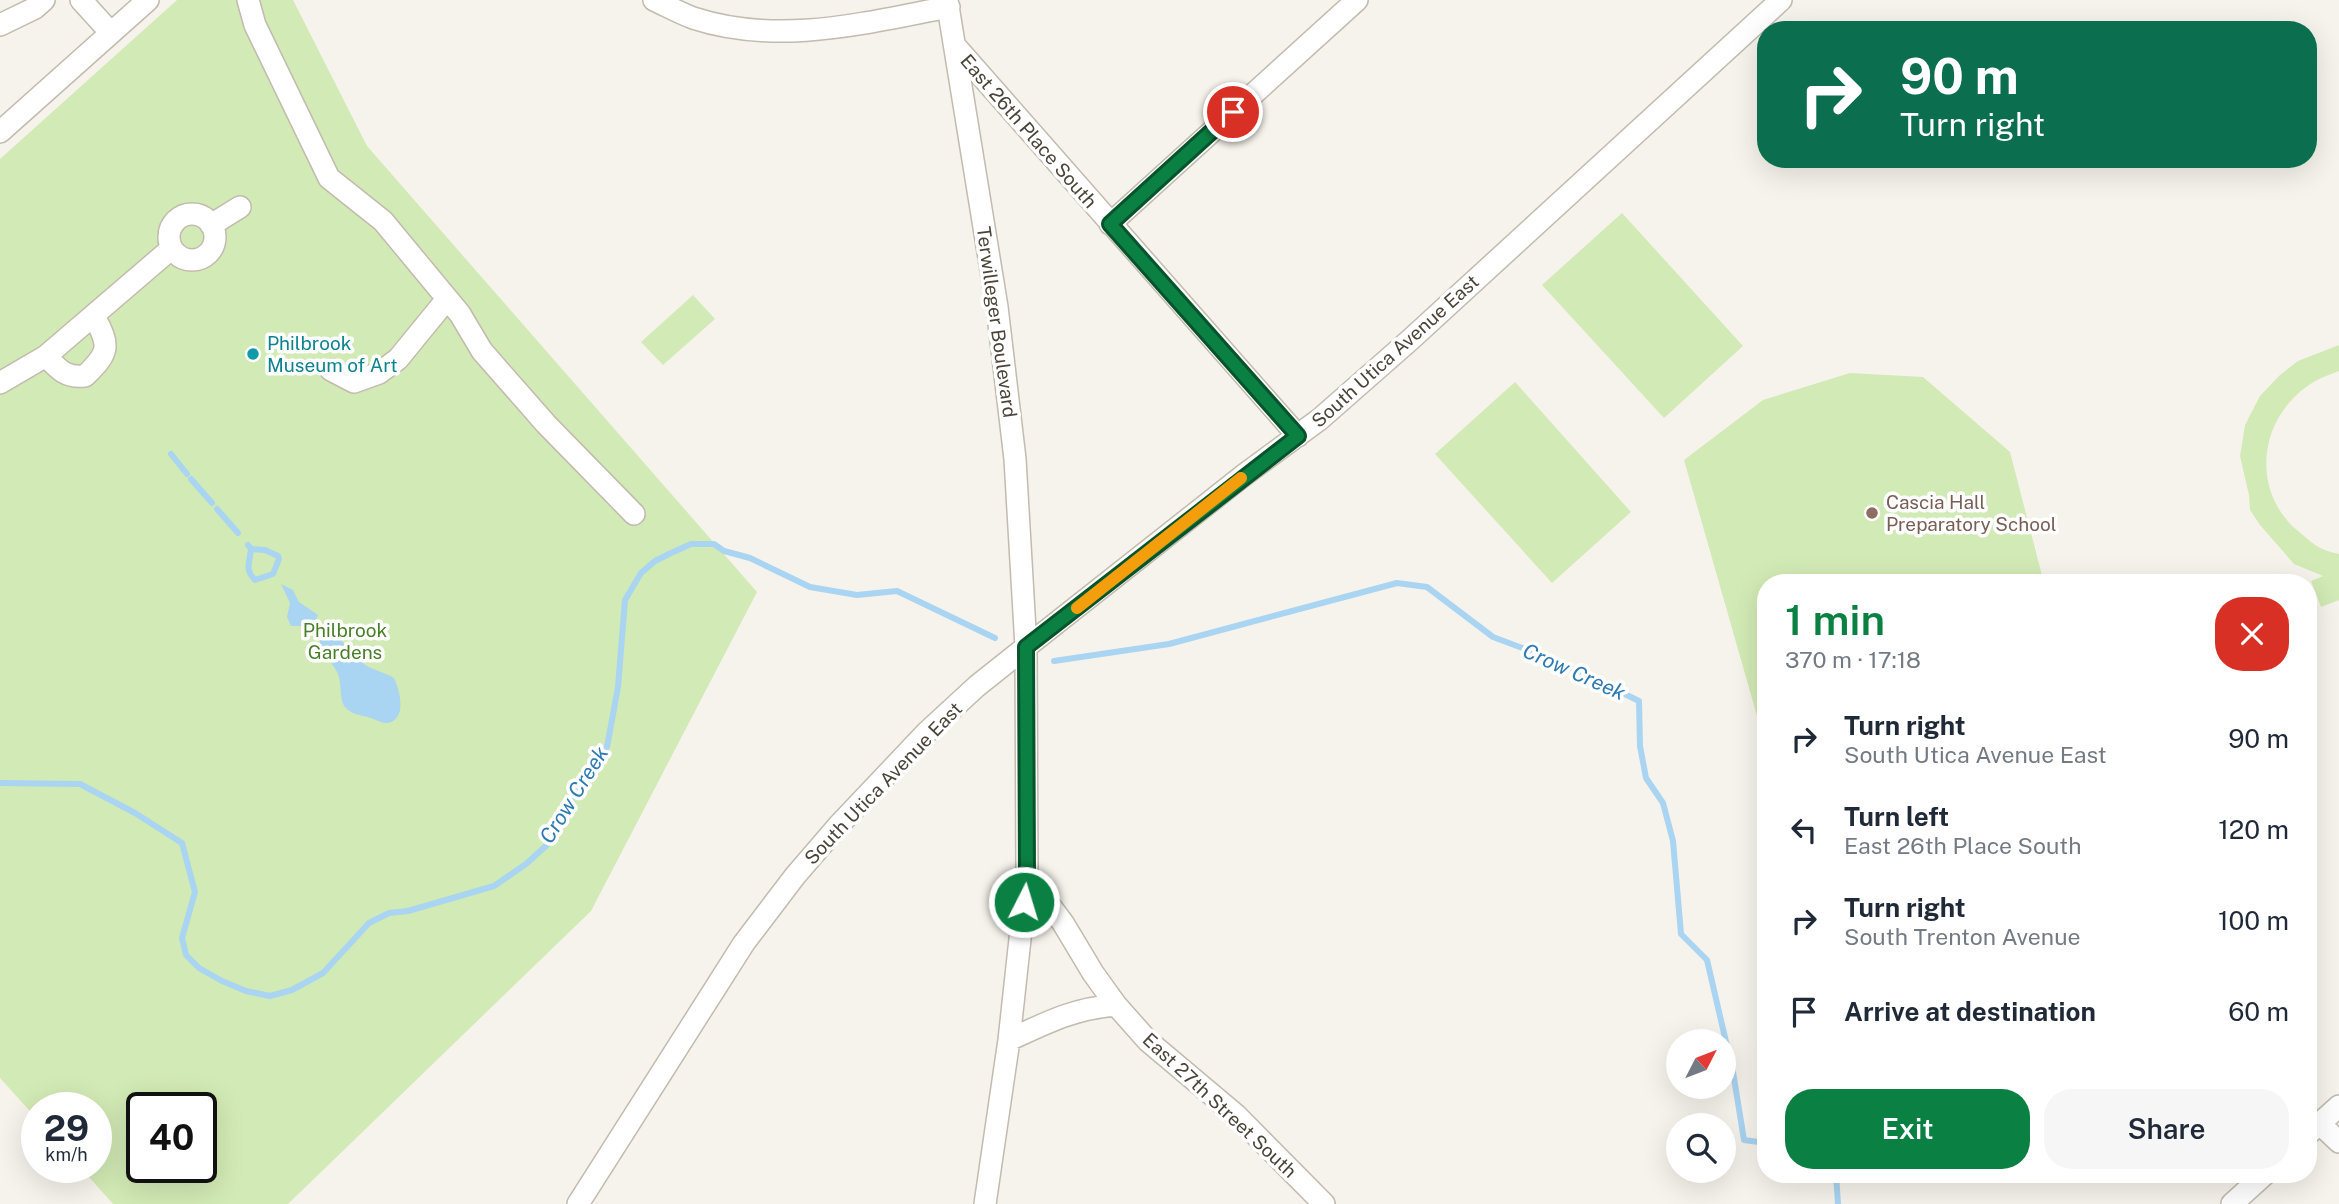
<!DOCTYPE html>
<meta charset="utf-8">
<style>
:root{--surface:#fff;--page:#f6f6f7;--text:#1f2937;--muted:#747a83;--accent:#0b8043}
body{margin:0;font-family:"Public Sans",sans-serif;background:var(--page);color:var(--text);height:100vh;display:flex;flex-direction:column;font-size:26px;white-space:nowrap}
*{box-sizing:border-box;margin:0}
p{font-size:23px;color:var(--muted)}
.icon{flex:none;width:38px;height:38px;fill:none;stroke:currentColor;stroke-width:2;stroke-linecap:round;stroke-linejoin:round}
.map{position:relative;flex:1;overflow:hidden}
.side{position:absolute;left:1757px;top:574px;width:560px;height:609px;display:flex;flex-direction:column;background:var(--surface);border-radius:28px;box-shadow:0 7px 28px #0002}
.side>*{flex:none}
.top-card{position:absolute;left:1757px;top:21px;width:560px;height:147px;border-radius:28px;box-shadow:0 7px 28px #0002;background:#0b6e4f;color:#fff;overflow:hidden}
.needle{width:46px;rotate:48deg}
.controls{position:absolute;left:1666px;top:1029px;display:grid;gap:14px}
.controls a{display:grid;place-items:center;width:70px;height:70px;border-radius:50%;background:var(--surface);box-shadow:0 7px 28px #0002;font-size:35px}
.speed{position:absolute;left:21px;top:1092px;display:flex;gap:14px;font-size:35px;font-weight:700;text-align:center}
.speed>*{display:grid;place-content:center;width:91px;height:91px;border-radius:50%;background:var(--surface);box-shadow:0 7px 28px #0002;line-height:1}
.speed small{font-size:18px;font-weight:400}
.speed .limit{border:4px solid #111;border-radius:10px;background:#fff;color:#111}
.pin{position:absolute;display:grid;place-items:center;width:60px;height:60px;color:#fff;margin:-30px;border:4px solid #fff;border-radius:50%;box-shadow:0 2px 7px #0007}
.me{position:absolute;width:77px;margin:-38px;rotate:5deg;stroke-linejoin:round;filter:drop-shadow(0 0 5px #0008)}
.turn{display:flex;align-items:center;gap:24px;height:147px;padding:0 28px;font-size:32px}
.turn .icon{width:91px;height:91px;stroke-width:2.5}
.turn b{display:block;font-size:49px;line-height:60px}
.round{display:grid;place-items:center;flex:none;width:74px;height:74px;border-radius:28px;background:var(--page)}
.summary{display:flex;align-items:center;justify-content:space-between;height:119px;padding:0 28px}
h1{font-size:42px;font-weight:600;line-height:52px;color:var(--accent)}
.action{display:flex;gap:14px;margin-top:auto;padding:14px 28px}
.action a{flex:1;height:80px;border-radius:28px;background:var(--accent);color:#fff;font-size:28px;font-weight:600;line-height:80px;text-align:center}
.action a+a{background:var(--page);color:var(--text)}
ul{padding:0;list-style:none}
li{display:flex;align-items:center;gap:21px;height:91px;padding:0 28px}
li div{flex:1}
li b{display:block;font-size:26px}
li em{font-style:normal}
.map>svg:first-child{display:block}
.green{fill:#d2eab5;fill-rule:evenodd}
.water{fill:#a9d4f2}
.lines{fill:none;stroke-linecap:round;stroke-linejoin:round}
.stream{stroke:#a9d4f2;stroke-width:6}
.minor-casing{stroke:#c2bbae;stroke-width:24}
.minor{stroke:#fff;stroke-width:21}
.route-casing{stroke:#07532c;stroke-width:18}
.route{stroke:#0b8043;stroke-width:12}
.slow{stroke:#f59e0b;stroke-width:12}
.culture-dot{fill:#0f9aa8;stroke:#fff;stroke-width:2.5}
.education-dot{fill:#8d6e63;stroke:#fff;stroke-width:2.5}
.labels{text-anchor:middle;stroke-width:7;stroke-linejoin:round;paint-order:stroke}
.street-label{font-size:19px;fill:#4b4439;stroke:#fff}
.culture-label{font-size:19px;fill:#0d838f;stroke:#fff;text-anchor:start}
.education-label{font-size:19px;fill:#785e54;stroke:#fff;text-anchor:start}
.park-label{font-size:19px;fill:#4a7f2a;stroke:#fff}
.water-label{font-size:21px;font-style:italic;fill:#2e7ab2;stroke:#fff}
</style>
<div class="map">
<svg width="2339" height="1204" viewBox="0 0 2339 1204">
<rect width="100%" height="100%" fill="#f6f3ec"/>
<path class="green" d="M177,0H293L367,146L757,592L591,911L288,1204H113L80,1167H96V1108H37V1119L0,1078V159ZM142,1108H201V1167H142Z
M1622,213L1743,346L1664,418L1542,285Z
M693,295L715,319L663,365L641,342Z
M2339,345V371C2332,374 2325,376 2319,379C2260,410 2247,488 2298,531C2315,545 2317,549 2339,554V600L2321,607L2311,581L2323,576L2294,564L2260,525L2250,510L2249,495L2240,456L2245,425L2260,396L2280,375L2298,361Z
M1850,373L1923,377L2010,452L2044,583H1766V738L1763,737L1684,460L1763,400Z
M1515,382L1631,512L1552,583L1435,454Z"/>
<path class="water" d="M281,584L293,590L299,602L318,615L314,626H291L287,617L290,603Z
M320,634C345,632 350,657 369,667C377,671 386,673 394,678C399,688 407,716 391,722C384,725 377,720 371,718C362,715 352,715 346,708C338,700 343,683 337,672C330,659 318,650 320,634Z"/>
<g class="lines">
<path class="stream" d="M171,454L187,474
M191,479L212,503
M217,509L238,533
M248,545L251,549C250,562 244,569 255,580L273,574L279,559L278,556L265,550L251,549
M1054,661L1169,644L1397,583L1427,587L1493,637L1557,661L1639,701L1640,746L1646,778L1663,803L1673,841L1681,934L1707,960L1733,1072L1744,1140L1766,1143
M0,783L80,784L135,813L182,843L195,892L182,938L186,955L199,968L222,981L246,991L270,996L292,990L323,973L369,923L389,913L408,911L494,886L526,864L548,844L578,788L607,747L618,687L625,600L641,573L655,561L671,553L691,544H714L724,551L750,558L810,587L857,595L897,591L995,638
M1836,1174L1838,1204"/>
<g class="minor-casing">
<path id="minor" d="M81,0L111,33
M248,0L255,25L329,178L383,221L460,314L482,351L546,424L634,514
M654,0C667,6 680,13 693,18C779,46 864,23 949,7
M947,0L997,307L1015,459L1026,647L1027,875L1009,1040L985,1204
M0,25L35,8L44,0
M956,47L1298,436
M0,132L148,0
M169 237a23 23 0 1 1 46 0a23 23 0 1 1-46 0Z
M1110,224L1357,0
M211,225L240,207
M46,356C59,370 66,378 85,376C110,352 110,346 94,316
M331,370L354,382L379,373L398,359L447,299
M0,383L46,356L172,248
M1027,875L1063,923L1093,973L1116,1005L1148,1041L1236,1115L1324,1204
M1009,1040C1048,1022 1072,1009 1116,1005
M2320,1124L2339,1142
M2308,1134L2339,1106
M578,1204L744,943L795,876L838,826L927,732L977,686L1026,647L1244,475L1320,419L1410,340L1781,0
M2232,1204L2265,1174"/>
</g>
<use href="#minor" class="minor"/>
</g>
<g class="lines">
<g class="route-casing">
<path id="route" d="M1024,902L1027,875L1026,647L1298,436L1110,224L1233,112"/>
</g>
<use href="#route" class="route"/>
<path class="slow" d="M1077,608L1241,478"/>
</g>
<circle class="culture-dot" cx="253" cy="354" r="7"/>
<circle class="education-dot" cx="1872" cy="513" r="7"/>
<g class="labels">
<g class="street-label">
<text transform="translate(1029 131) rotate(49)" y="7">East 26th Place South</text>
<text transform="translate(997 322) rotate(82)" y="7">Terwilleger Boulevard</text>
<text transform="translate(1395 351) rotate(-42)" y="7">South Utica Avenue East</text>
<text transform="translate(883 783) rotate(-46)" y="7">South Utica Avenue East</text>
<text transform="translate(1220 1105) rotate(43)" y="7">East 27th Street South</text>
</g>
<g class="culture-label">
<text x="267" y="350">Philbrook<tspan x="267" dy="22">Museum of Art</tspan></text>
</g>
<g class="education-label">
<text x="1886" y="509">Cascia Hall<tspan x="1886" dy="22">Preparatory School</tspan></text>
</g>
<g class="park-label">
<text x="345" y="637">Philbrook<tspan x="345" dy="22">Gardens</tspan></text>
</g>
<g class="water-label">
<text transform="translate(1574 672) rotate(24)" y="7">Crow Creek</text>
<text transform="translate(574 795) rotate(-58)" y="7">Crow Creek</text>
</g>
</g>
</svg>
<div class="controls">
<a><svg class="needle" viewBox="-14 -14 28 28"><path d="M0-13l5 13h-10z" fill="#e53935"/><path d="M0 13l5-13h-10z" fill="#747a83"/></svg></a>
<a><svg class="icon" aria-label="search" viewBox="0 0 24 24"><circle cx="10" cy="10" r="6"/><path d="M15 15l6 6"/></svg></a>
</div>
<div class="speed"><div>29<small>km/h</small></div><div class="limit">40</div></div>
<div class="pin" style="left:1233px;top:112px;background:#d93025"><svg class="icon" aria-label="arrive" viewBox="0 0 24 24"><path d="M6 21V4h12l-3 4 3 4H6"/></svg></div>
<svg class="me" style="left:1024px;top:902px" viewBox="-20 -20 40 40"><circle r="17" fill="#0b8043" stroke="#fff" stroke-width="3"/><path d="M0-11L8 9 0 5-8 9z" fill="#fff"/></svg>
<div class="top-card">
<div class="turn"><svg class="icon" aria-label="right" viewBox="0 0 24 24"><path d="M7 20v-9h11M14 6l5 5-5 5"/></svg><div><b>90 m</b>Turn right</div></div>
</div>
<section class="side">
<div class="summary"><div><h1>1 min</h1><p>370 m · 17:18</p></div><a class="round" style="background:#d93025;color:#fff"><svg class="icon" aria-label="close" viewBox="0 0 24 24"><path d="M6 6l12 12M18 6L6 18"/></svg></a></div>
<ul>
<li><svg class="icon" aria-label="right" viewBox="0 0 24 24"><path d="M7 20v-9h11M14 6l5 5-5 5"/></svg><div><b>Turn right</b><p>South Utica Avenue East</p></div><em>90 m</em></li>
<li><svg class="icon" aria-label="left" viewBox="0 0 24 24"><path d="M17 20v-9H6M10 6l-5 5 5 5"/></svg><div><b>Turn left</b><p>East 26th Place South</p></div><em>120 m</em></li>
<li><svg class="icon" aria-label="right" viewBox="0 0 24 24"><path d="M7 20v-9h11M14 6l5 5-5 5"/></svg><div><b>Turn right</b><p>South Trenton Avenue</p></div><em>100 m</em></li>
<li><svg class="icon" aria-label="arrive" viewBox="0 0 24 24"><path d="M6 21V4h12l-3 4 3 4H6"/></svg><div><b>Arrive at destination</b></div><em>60 m</em></li>
</ul>
<div class="action"><a>Exit</a><a>Share</a></div>
</section>
</div>
